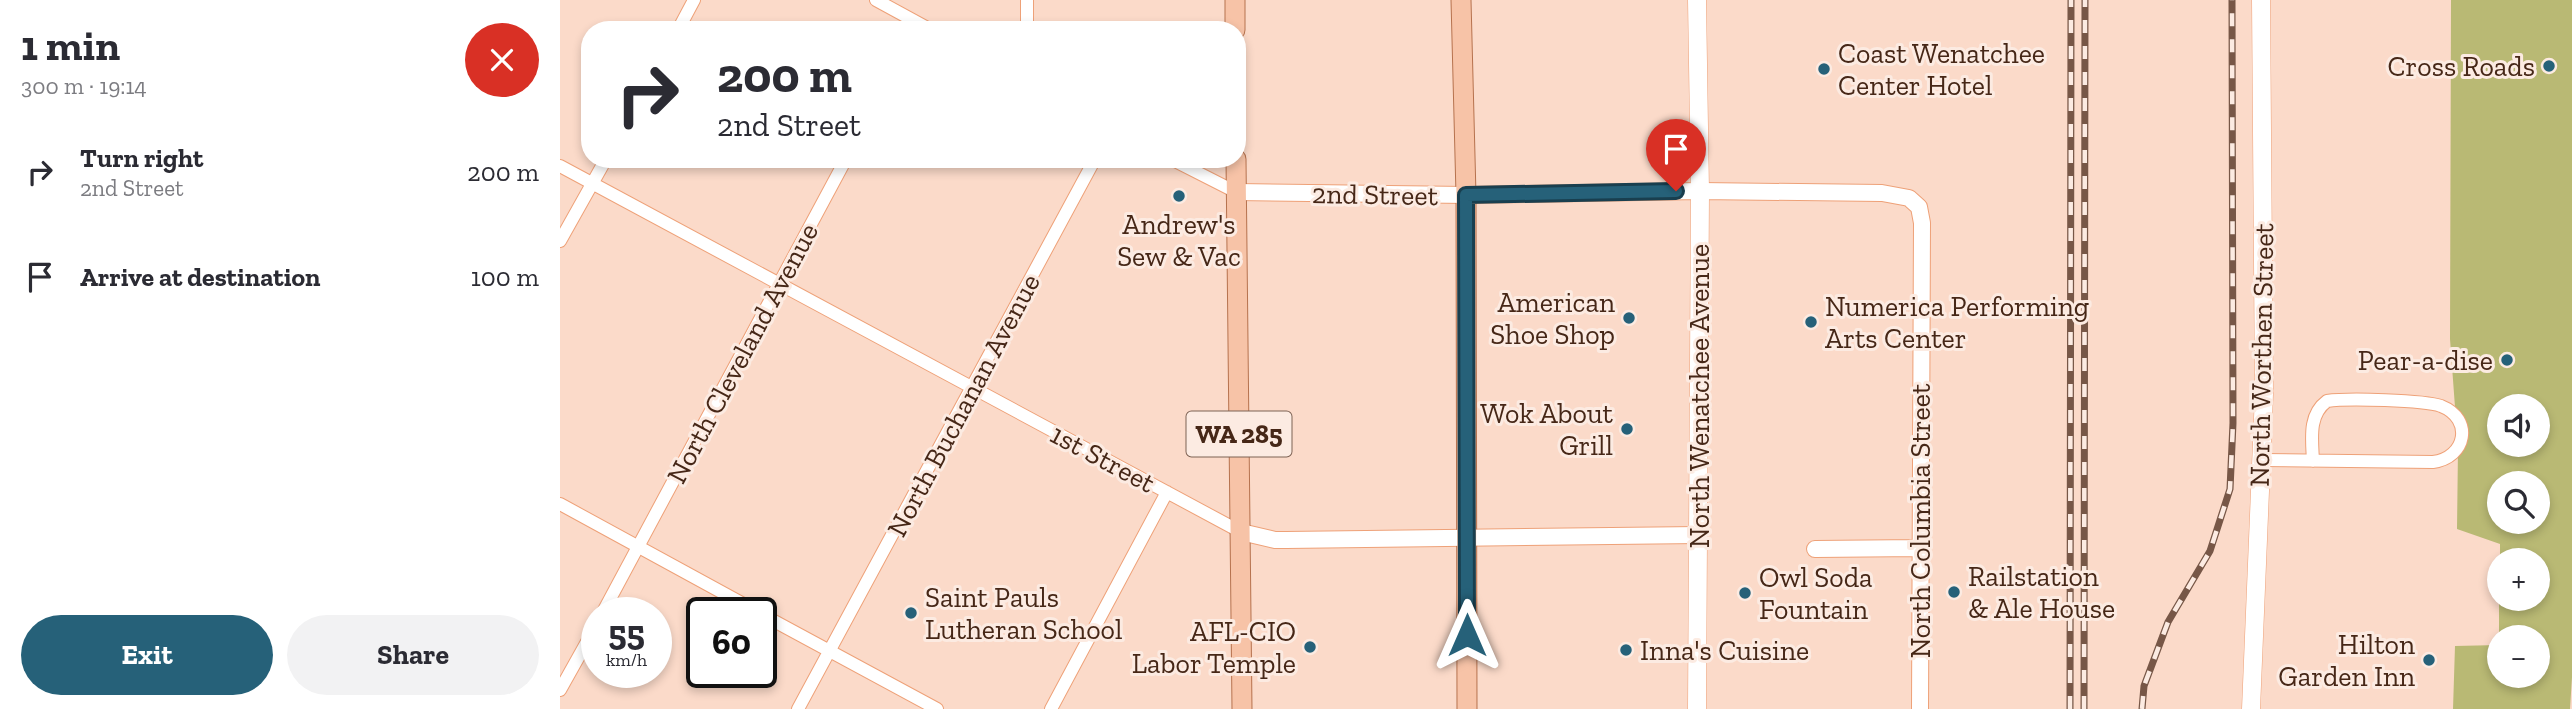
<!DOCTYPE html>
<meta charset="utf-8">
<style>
:root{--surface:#fff;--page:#f2f2f3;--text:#2b2b33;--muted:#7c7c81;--accent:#266179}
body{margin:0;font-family:"Zilla Slab",serif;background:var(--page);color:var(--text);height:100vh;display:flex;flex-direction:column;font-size:26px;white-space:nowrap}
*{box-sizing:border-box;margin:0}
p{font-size:23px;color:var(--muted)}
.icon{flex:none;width:38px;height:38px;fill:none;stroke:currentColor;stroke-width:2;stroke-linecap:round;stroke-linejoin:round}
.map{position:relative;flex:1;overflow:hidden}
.panel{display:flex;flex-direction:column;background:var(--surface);width:560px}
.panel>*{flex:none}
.guide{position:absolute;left:21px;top:21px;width:665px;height:147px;border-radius:28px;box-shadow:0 4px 10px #0003;background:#fff;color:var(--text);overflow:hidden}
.buttons{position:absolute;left:1927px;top:394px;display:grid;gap:14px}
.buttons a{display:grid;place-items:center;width:63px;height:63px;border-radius:50%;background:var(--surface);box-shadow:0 4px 10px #0003;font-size:35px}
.speed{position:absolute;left:21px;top:597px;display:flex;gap:14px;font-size:35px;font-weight:700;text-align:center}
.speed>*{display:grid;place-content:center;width:91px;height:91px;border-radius:50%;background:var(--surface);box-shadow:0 4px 10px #0003;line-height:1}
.speed small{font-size:18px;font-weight:400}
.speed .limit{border:4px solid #111;border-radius:10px;background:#fff;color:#111}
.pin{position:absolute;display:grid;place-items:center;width:60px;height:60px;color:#fff;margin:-72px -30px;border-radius:50% 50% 50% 0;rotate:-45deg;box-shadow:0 0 7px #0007}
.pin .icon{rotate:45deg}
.me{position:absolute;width:77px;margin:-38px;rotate:0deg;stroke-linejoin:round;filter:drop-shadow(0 0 5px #0008)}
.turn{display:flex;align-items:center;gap:24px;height:147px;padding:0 21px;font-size:32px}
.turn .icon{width:91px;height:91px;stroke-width:2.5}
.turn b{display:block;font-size:49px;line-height:60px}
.round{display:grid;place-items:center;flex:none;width:74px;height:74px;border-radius:37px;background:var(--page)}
.head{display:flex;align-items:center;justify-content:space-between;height:119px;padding:0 21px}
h1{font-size:42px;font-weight:700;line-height:52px}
.button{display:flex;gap:14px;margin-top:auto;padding:14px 21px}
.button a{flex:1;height:80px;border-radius:42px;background:var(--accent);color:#fff;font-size:28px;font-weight:700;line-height:80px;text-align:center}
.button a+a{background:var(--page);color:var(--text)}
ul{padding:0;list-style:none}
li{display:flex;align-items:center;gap:21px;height:105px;padding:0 21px}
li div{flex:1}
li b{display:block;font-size:26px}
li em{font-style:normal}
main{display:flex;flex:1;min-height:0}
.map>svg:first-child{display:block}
.green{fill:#b9b974;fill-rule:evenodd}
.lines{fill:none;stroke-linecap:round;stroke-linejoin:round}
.minor-casing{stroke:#eea178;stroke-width:14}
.tertiary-casing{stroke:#eea178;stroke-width:18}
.secondary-casing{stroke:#eea178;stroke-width:19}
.primary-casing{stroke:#b6724e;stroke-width:21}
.minor{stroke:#fff;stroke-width:12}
.tertiary{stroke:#fff;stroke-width:16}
.secondary{stroke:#fff;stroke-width:18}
.primary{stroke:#f7c3a7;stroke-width:19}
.rail-casing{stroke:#775747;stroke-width:7}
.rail{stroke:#fcebe2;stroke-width:4.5;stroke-dasharray:13;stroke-linecap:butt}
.route-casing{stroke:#193f4f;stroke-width:18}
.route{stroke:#266179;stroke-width:12}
.poi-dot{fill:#266179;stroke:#fcebe2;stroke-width:2.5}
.labels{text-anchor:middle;stroke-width:6;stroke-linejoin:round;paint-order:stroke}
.shield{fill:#fcebe2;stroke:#7d6254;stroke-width:2}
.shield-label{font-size:26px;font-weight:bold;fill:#462717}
.poi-label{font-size:28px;fill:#462717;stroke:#fcebe2;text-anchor:start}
.street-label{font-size:28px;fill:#462717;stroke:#fcebe2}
</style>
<main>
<section class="panel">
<div class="head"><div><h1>1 min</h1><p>300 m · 19:14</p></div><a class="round" style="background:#d93025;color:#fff"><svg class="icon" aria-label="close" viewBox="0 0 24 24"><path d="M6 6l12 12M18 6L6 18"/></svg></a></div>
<ul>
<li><svg class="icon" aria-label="right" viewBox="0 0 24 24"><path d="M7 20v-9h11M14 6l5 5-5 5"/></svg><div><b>Turn right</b><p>2nd Street</p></div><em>200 m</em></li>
<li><svg class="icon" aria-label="arrive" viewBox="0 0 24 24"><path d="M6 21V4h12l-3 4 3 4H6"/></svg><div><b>Arrive at destination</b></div><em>100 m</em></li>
</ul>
<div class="button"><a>Exit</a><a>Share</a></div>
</section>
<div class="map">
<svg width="2012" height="709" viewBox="0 0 2012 709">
<rect width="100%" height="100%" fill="#fbdac9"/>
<path class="green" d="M1891,0H2012V677L2010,709H1893L1895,646L1939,645V599L1978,598V560H1940V544L1897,529L1898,448L1890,339ZM1939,406H1978V444H1939ZM1939,483H1978V522H1939ZM1939,637H1978V676H1939Z"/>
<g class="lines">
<g class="minor-casing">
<path id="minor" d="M316,0L371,30
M118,30L134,0
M467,30V0
M611,159L676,192
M0,166L681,532
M0,241L46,159
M1702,460L1873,462C1906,458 1914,419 1881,406C1864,400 1787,398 1767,401C1748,415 1752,439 1753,461
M0,504L198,612
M43,612L286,159
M201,614L377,709
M0,690L37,624
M238,709L535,159
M491,709L607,492"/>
</g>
<g class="tertiary-casing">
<path id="tertiary" d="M676,192L906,195L1140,191L1322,193L1349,198L1359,207L1362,223L1360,709
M681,532L715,540H726L1139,535
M1255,549L1359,548"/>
</g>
<g class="secondary-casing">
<path id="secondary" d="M1137,0L1140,191L1137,709
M1691,709L1704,394L1701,0"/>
</g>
<g class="primary-casing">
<path id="primary" d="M675,0V30
M901,0L906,195L907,709
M676,159L682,709"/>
</g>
<use href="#minor" class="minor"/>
<use href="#tertiary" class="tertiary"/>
<use href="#secondary" class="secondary"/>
<use href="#primary" class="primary"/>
<g class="rail-casing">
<path id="rail" d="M1510,709L1511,0
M1524,709L1525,0
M1582,709L1584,686L1608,622L1650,551L1670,489L1673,423L1672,0"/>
</g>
<use href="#rail" class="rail"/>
</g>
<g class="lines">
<g class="route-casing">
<path id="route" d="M907,635L906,195L1116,191"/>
</g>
<use href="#route" class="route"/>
</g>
<g class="poi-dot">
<circle cx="1989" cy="66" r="7"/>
<circle cx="1264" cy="69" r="7"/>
<circle cx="619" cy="196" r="7"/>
<circle cx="1069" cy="318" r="7"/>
<circle cx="1251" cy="322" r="7"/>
<circle cx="1947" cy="360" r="7"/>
<circle cx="1067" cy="429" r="7"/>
<circle cx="1394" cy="592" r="7"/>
<circle cx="1185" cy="593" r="7"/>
<circle cx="351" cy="613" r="7"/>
<circle cx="750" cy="647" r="7"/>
<circle cx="1066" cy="650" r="7"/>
<circle cx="1869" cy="660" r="7"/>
</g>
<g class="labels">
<rect class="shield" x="626.5" y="411.5" width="105" height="45" rx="5"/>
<g class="shield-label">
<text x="679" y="443">WA 285</text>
</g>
<g class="poi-label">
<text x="1278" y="63">Coast Wenatchee<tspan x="1278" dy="32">Center Hotel</tspan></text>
<text x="1975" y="76" text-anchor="end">Cross Roads</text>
<text x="619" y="234" text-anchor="middle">Andrew's<tspan x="619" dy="32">Sew &amp; Vac</tspan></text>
<text x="1055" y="312" text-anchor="end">American<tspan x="1055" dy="32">Shoe Shop</tspan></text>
<text x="1265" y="316">Numerica Performing<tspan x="1265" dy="32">Arts Center</tspan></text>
<text x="1933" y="370" text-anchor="end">Pear-a-dise</text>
<text x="1053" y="423" text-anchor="end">Wok About<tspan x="1053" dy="32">Grill</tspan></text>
<text x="1408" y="586">Railstation<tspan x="1408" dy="32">&amp; Ale House</tspan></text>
<text x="1199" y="587">Owl Soda<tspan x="1199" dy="32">Fountain</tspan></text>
<text x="365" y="607">Saint Pauls<tspan x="365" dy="32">Lutheran School</tspan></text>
<text x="736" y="641" text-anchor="end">AFL-CIO<tspan x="736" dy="32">Labor Temple</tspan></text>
<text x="1855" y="654" text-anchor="end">Hilton<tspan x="1855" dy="32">Garden Inn</tspan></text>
<text x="1080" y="660">Inna's Cuisine</text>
</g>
<g class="street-label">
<text transform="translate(815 194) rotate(1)" y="10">2nd Street</text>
<text transform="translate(182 353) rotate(-62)" y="10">North Cleveland Avenue</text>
<text transform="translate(1701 355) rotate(-89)" y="10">North Worthen Street</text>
<text transform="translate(1139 396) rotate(-90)" y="10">North Wenatchee Avenue</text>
<text transform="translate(403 405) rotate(-62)" y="10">North Buchanan Avenue</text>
<text transform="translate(543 458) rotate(28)" y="10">1st Street</text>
<text transform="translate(1360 521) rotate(-90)" y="10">North Columbia Street</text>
</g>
</g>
</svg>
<div class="buttons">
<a><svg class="icon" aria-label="sound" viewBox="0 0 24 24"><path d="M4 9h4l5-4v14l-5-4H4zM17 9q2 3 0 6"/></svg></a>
<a><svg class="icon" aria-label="search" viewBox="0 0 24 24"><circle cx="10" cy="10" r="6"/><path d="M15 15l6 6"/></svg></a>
<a>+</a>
<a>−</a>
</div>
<div class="speed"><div>55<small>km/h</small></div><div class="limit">60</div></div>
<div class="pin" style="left:1116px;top:191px;background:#d93025"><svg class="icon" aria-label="arrive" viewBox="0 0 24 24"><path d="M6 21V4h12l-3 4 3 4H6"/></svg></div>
<svg class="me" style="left:907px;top:635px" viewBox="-20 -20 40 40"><path d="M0-17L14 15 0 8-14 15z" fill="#266179" stroke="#fff" stroke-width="4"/></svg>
<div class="guide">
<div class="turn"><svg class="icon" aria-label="right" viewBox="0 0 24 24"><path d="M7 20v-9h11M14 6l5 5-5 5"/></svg><div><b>200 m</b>2nd Street</div></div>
</div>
</div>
</main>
